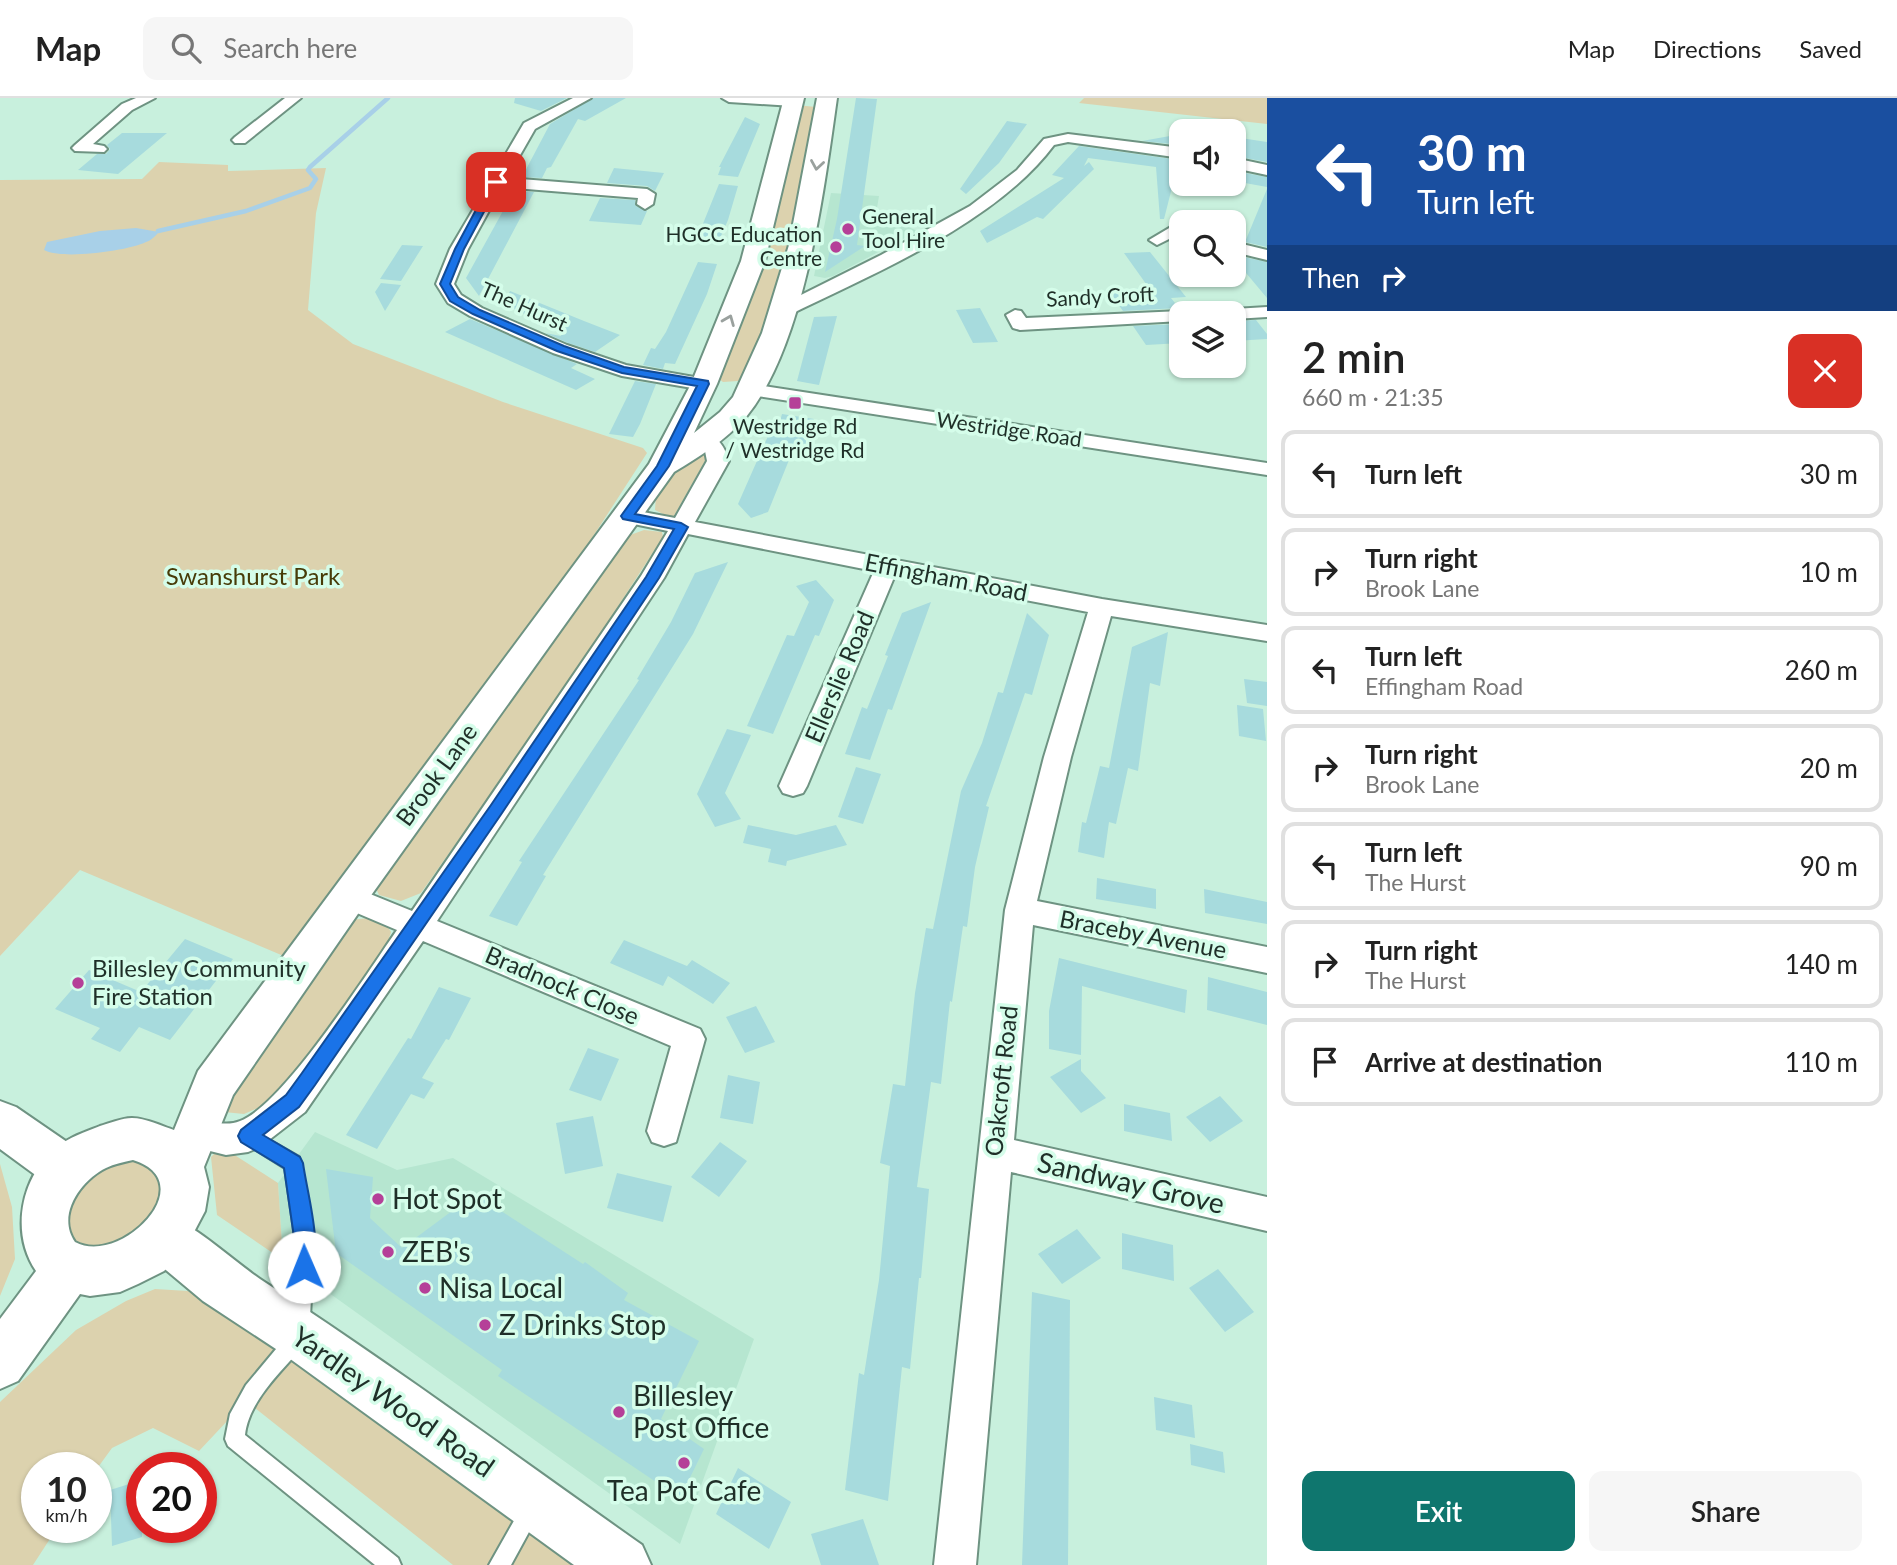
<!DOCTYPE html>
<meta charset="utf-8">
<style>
:root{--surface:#fff;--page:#f6f6f6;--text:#222;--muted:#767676;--line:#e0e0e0;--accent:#0f766e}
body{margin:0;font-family:Lato,sans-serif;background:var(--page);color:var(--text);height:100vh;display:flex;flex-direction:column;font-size:26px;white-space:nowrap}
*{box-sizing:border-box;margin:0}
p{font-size:23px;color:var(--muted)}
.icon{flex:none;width:38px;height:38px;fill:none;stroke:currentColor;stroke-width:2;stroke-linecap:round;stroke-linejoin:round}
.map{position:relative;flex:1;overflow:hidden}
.drawer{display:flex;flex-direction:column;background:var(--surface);width:630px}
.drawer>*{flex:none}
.hud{background:#1a4fa0;color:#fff;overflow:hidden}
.tools{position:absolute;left:1169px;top:21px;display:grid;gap:14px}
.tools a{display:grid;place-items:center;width:77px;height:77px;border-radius:14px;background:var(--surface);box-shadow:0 2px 5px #0004;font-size:35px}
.speed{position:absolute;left:21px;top:1354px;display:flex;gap:14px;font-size:35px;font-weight:700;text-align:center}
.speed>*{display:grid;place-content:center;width:91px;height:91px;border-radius:50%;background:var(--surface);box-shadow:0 2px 5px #0004;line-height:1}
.speed small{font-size:18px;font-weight:400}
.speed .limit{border:10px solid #d22;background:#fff;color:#111}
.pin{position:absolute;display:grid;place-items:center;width:60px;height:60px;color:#fff;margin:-30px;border-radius:14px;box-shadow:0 4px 10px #0006}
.me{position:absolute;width:77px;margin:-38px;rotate:359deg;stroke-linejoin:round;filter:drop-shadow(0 0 5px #0008)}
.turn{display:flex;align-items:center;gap:24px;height:147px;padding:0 35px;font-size:32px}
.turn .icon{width:91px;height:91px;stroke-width:2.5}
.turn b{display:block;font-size:49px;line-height:60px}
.then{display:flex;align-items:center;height:66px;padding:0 35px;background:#0003;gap:14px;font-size:26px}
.round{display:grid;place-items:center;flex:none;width:74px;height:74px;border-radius:14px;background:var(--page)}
.head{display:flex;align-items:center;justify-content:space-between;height:119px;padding:0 35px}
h1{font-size:42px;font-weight:600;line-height:52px}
.primary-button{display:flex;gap:14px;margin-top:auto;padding:14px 35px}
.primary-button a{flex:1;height:80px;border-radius:14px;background:var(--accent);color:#fff;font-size:28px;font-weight:600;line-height:80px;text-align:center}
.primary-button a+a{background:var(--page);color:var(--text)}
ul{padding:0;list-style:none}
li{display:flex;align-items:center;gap:21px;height:88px;margin:0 14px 10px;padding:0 21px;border:4px solid var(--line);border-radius:14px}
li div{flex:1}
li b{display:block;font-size:26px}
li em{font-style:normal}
header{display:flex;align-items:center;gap:42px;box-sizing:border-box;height:98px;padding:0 35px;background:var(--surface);border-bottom:2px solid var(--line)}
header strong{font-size:33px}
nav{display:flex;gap:38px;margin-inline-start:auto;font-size:24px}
.search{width:490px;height:63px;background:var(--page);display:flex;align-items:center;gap:18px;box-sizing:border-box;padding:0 24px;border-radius:14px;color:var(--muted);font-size:26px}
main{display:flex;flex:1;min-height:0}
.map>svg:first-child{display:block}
.built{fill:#b6e6d0}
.green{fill:#dcd2ae}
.water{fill:#a8d0e8}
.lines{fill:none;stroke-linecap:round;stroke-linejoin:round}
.stream{stroke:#a8d0e8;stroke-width:4.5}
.building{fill:#a7dbdd}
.lane-casing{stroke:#6e9382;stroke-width:4}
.street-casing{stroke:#6e9382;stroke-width:4}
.secondary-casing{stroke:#6e9382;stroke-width:4}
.primary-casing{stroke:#6e9382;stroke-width:4}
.lane{fill:#fff;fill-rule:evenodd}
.street{fill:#fff;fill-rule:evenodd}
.secondary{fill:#fff;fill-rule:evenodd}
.primary{fill:#fff;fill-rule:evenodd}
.oneway{stroke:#9aa19e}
.route{fill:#1a73e8;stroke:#114b97;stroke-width:2}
.poi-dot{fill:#b54098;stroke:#d5fdea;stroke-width:2.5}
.labels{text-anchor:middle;stroke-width:7;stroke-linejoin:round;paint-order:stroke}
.far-poi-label{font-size:21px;fill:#1f2f28;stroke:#d5fdea;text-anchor:start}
.far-street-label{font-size:21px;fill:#1f2f28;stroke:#d5fdea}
.park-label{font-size:24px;fill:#473b08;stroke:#d5fdea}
.street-label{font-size:24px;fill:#1f2f28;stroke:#d5fdea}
.poi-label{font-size:24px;fill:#1f2f28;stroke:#d5fdea;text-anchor:start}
.near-street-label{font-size:28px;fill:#1f2f28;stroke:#d5fdea}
.near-poi-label{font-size:28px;fill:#1f2f28;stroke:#d5fdea;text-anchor:start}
</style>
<header>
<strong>Map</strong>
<div class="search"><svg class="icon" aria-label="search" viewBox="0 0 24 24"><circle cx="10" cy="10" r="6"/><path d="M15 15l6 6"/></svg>Search here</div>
<nav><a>Map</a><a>Directions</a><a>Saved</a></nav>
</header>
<main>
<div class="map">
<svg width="1267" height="1467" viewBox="0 0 1267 1467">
<rect width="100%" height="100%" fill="#c8f0dd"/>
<path class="built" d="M831,95L879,98L876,116L918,133L833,178L825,180L814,178Z
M315,1034L397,1072L453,1060L754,1241L680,1446L283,1162L278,1085Z"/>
<path class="green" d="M1084,0H1267V26L1079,5Z
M796,7L816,9L788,161L762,158Z
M159,64L228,67V73L326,70L316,115L308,212L353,246L503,304L643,350L647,355L583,454L286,859L80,772L0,858V82L142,81Z
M760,166L787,169L747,274L738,283L723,284L715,278Z
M702,352L705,355V363L674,418L669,419L655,412L656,397L688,354Z
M644,432L662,434L663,439L558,601L421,795L401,803L379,797L373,784L622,440Z
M369,820L386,826L391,834L386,850L276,1002L244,1016L214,1013L350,822Z
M219,1051L233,1056L278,1085L283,1162L217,1117L211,1059Z
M124,1056L167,1080L148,1135L87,1152L72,1143L63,1128L71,1090Z
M0,1066L12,1109L15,1161L0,1198Z
M155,1191L188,1193L309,1275L572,1467H453L246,1303L199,1353L153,1330L112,1350L96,1372L37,1370V1430H57L33,1467H0V1304L76,1232L126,1203Z"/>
<path class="water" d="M136,130L159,134C155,138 152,142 146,144C128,153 61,162 44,152L47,144L100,133Z"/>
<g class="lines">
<path class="stream" d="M158,133L246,113L310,90L316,81L308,72L310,69L388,0"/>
</g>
<path class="building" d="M515,0H567L541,13L514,5Z
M593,0H626L585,23L578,21L551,69L547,70L542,80L522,79L550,26Z
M856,0L877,1L857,147L865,148L825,174L837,121Z
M745,19L760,26L738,79L718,77L721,69H719Z
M1007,23L1027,26L999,65L966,96L960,91Z
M122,35H167L118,76L78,72L97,56H106L110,51L107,47Z
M1181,36V47L1142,43Z
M1234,39L1267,44V64L1234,58Z
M1079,48L1179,62L1164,121H1160L1156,69L1088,60L1084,68L1089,64L1094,71L1043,121L1037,119L987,145L980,133L1064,80L1052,77Z
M614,70L664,75L655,93L647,88L607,85Z
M1234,73L1267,79V89L1234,83Z
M719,86L738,88L728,122L718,145L696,143Z
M1267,91V149L1245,144Z
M514,93L534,94L479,198L466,180Z
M600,100L635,102L636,108L647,113L641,127L589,123Z
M402,147L423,148L401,183L380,181Z
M1150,154L1186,199L1171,200L1179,210L1123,213L1108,192L1149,190L1124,155Z
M1239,158L1267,164V200L1236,163Z
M698,164L717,166L707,196L675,266L665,265L663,271L643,267L651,250L655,251L666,234Z
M381,185L401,187L385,213L375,194Z
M510,193L584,223L620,237L595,254L568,245L545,235L561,238L562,234L504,206Z
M980,210L998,244L973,245L956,212Z
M837,218L819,287L797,283L814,219Z
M470,221L577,266L571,270L595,281L576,292L445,234Z
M1256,222L1267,236V241L1234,243V223Z
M1181,226V245L1146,247L1133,228Z
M635,283L656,286L640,326L633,339L609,336Z
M782,316L814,321L802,357L796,356L793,362H789L768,414L751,420L738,406L772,329L778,330Z
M728,464L693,536L543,777L546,778L517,828L489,818L522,764L519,763L639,582L637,581L671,524L695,475Z
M816,482L834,502L819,538L815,537L773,636L747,628L787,537L794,538L809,504L796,488Z
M931,504L892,612L888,611L870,662L845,656L862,609L867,611L888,558L885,557L902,515Z
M1027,515L1049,537L1032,597L1025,595L986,708L989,709L975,769L967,829L963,828L952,904L950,903L941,986L931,984L917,1089L929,1091L921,1180H919L910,1271L902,1269L888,1403L845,1392L859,1275L864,1277L879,1182L890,1068L880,1065L893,986L905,988L915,895L926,830L933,831L961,693L982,645L998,594L1003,595Z
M1168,534L1160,588L1150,585L1138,673L1128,670L1116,726L1109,724L1104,760L1078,754L1082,724L1086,725L1100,668L1109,670L1132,549Z
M1244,581L1267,584V608L1247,605Z
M1237,607L1263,611L1266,643L1239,638Z
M727,631L751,637L725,695L741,721L715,729L697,696Z
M856,669L881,676L863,726L838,719Z
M748,727L796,737L836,727L847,747L787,763L786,768L768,764L771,751L743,745Z
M1097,780L1156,791V811L1096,801Z
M1204,791L1267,804V826L1205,815Z
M185,841L233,861L170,942L139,929L120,954L91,941L100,930L55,911L89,872L141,894Z
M624,842L687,868L692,862L730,885L713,906L668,878L663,888L610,865Z
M1059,860L1187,892L1185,915L1082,888L1081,957L1049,951V913Z
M1208,879L1267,894V927L1207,912Z
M439,889L471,900L449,942L446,941L422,980L434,985L424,1001L411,996L377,1051L346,1037L408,940L411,941Z
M756,908L775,944L745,955L726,919Z
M588,950L619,961L601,1003L569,992Z
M1081,961V973L1106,1000L1081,1015L1050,979Z
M728,977L760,984L753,1026L720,1020Z
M1220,998L1243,1023L1210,1044L1186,1019Z
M1124,1006L1170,1015L1172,1043L1124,1033Z
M593,1018L603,1068L565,1076L556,1025Z
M720,1044L747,1063L719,1099L691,1079Z
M326,1071L373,1079L370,1120L402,1150L475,1096L583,1166L585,1164L628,1195L624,1202L699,1243L661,1321L704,1351L680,1400L498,1278L502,1272L336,1155Z
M617,1075L672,1088L663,1124L607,1110Z
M1077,1131L1101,1160L1062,1186L1038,1156Z
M1122,1135L1173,1147L1174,1183L1122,1171Z
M1218,1171L1254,1214L1225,1234L1189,1190Z
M1032,1194L1070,1202L1068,1467H1022Z
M1154,1299L1192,1307L1195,1340L1156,1332Z
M1190,1346L1223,1354L1225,1375L1191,1367Z
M738,1370L791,1404L769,1451L716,1416Z
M142,1382V1439L112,1448L110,1392Z
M863,1421L879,1467H821L811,1436Z"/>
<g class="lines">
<g class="lane-casing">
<path id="lane" d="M248,1030L299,1059L314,1146L309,1237L307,1244C285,1270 249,1301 245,1337L398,1460L401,1467H375L228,1348L225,1341L230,1316L246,1287L291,1233L296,1146L285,1070L242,1043L240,1038L242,1033Z
M531,1402L538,1405L541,1412L511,1467H489L524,1405Z"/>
</g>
<g class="street-casing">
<path id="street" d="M136,0H155L132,12L93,46L104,48L107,51L104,54L75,53L72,50L75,47L122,6Z
M285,0H301L245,45H235L232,42L235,39Z
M573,0H591L535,31L507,80L647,91L655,96L653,106L645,111L637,106L638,100L502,89L468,151L454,186L461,197L482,210L567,247L626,267L711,282L714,286L711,290L704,292L622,278L553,255L470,218L448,205L436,186L450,151L524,25Z
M722,0H794L800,4L793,8L729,4Z
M1068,36L1181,50V60L1068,44L1054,47C997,124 875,175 789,217L783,218L774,213L777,209L881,157L970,108L1017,72L1044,41Z
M1234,60L1267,67V77L1234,70Z
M1181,123L1186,124H1181V135L1157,147L1149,142Z
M1234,144L1267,152V162L1234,154Z
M1267,209V219L1234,221V215H1225L1234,211Z
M1015,212L1021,213L1026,220L1181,213L1188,215H1181V223L1020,232L1013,230L1006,217Z
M751,286L1267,365V377L744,296L741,292L744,288Z
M703,334C718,338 725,349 729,363L695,424L1102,501L1267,527V543L1111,518L1071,659L1037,803L1267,849V875L1033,827L1014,1042L1267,1099V1133L1011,1074L976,1467H934L1005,812L1044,659L1088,514L895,477L807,688L803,695L793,698L783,695L779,688L874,473L688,436L664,480L437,823L700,931L705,941L676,1044L664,1048L652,1044L647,1033L671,948L423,843L305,1014L260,1049L248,1054L226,1057L182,1046L177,1035L182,1024C202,1017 221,1031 240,1023C283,1007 367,875 397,832L338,807L333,799L338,791L348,787L412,813L641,478L668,433L619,423L616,418L619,413L627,411L675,420L707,363L705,353L693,340L696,336Z"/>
</g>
<g class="secondary-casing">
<path id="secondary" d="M0,1003L16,1009L83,1055L90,1071L83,1087L66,1093L49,1087L0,1051Z
M165,1116C202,1131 232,1163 266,1185C394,1268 517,1359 642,1447L651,1467H574L282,1255L203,1203L148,1157L141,1140L148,1123Z"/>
</g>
<g class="primary-casing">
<path id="primary" d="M784,0H804L765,163L717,286L694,335L720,314L733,299L762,235L789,147L817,0H837C824,92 805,247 746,319C727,341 698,360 674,374L362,810L233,997L204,1069L209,1089L205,1113L184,1153L164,1173L138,1186L120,1194L90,1198L80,1196L18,1283L0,1291V1221L36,1173C10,1134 21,1079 56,1050C69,1039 85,1034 100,1028C110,1025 122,1020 132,1020C145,1020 162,1028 174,1032L198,973L649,366L691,286L741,163ZM133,1062C204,1084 121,1169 75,1144C56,1117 81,1082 106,1070C114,1066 124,1064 133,1062Z"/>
</g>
<use href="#lane" class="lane"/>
<use href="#street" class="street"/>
<use href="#secondary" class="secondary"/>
<use href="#primary" class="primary"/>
</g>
<defs><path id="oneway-chevron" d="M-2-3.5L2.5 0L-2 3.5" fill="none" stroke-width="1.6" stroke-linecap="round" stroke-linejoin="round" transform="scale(1.75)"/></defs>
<g class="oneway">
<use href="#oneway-chevron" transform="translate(817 67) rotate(99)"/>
<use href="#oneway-chevron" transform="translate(729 222) rotate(-68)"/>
</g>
<path class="route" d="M496,81L500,84L464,151L450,186L458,199L480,212L564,248L624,269L708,283L709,286L669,368L635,416L681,425L688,429L659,480L502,715L315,987L299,1009L263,1037L300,1059L303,1065C307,1095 323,1148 311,1176L304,1179L297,1176L294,1169L295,1146L284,1070L241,1044L238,1038L241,1032L286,997L302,975L491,707L646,479L674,431L623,421L621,418L657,368L697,288L622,275L557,253L473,216L450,203L440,186L455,151L491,84Z"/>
<g class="poi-dot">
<circle cx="848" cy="131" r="7"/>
<circle cx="836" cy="149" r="7"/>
<rect x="788" y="298" width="14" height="14" rx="3.5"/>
<circle cx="78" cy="885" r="7"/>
<circle cx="378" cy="1101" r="7"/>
<circle cx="388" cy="1154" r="7"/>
<circle cx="425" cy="1190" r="7"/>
<circle cx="485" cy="1227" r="7"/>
<circle cx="619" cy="1314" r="7"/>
<circle cx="684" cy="1365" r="7"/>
</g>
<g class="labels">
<g class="far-poi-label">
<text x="862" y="126">General<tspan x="862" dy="24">Tool Hire</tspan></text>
<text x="822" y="144" text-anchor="end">HGCC Education<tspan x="822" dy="24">Centre</tspan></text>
<text x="795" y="336" text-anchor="middle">Westridge Rd<tspan x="795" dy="24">/ Westridge Rd</tspan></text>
</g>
<g class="far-street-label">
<text transform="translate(1100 199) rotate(-3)" y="7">Sandy Croft</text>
<text transform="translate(524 209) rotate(24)" y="7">The Hurst</text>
<text transform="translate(1009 332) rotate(8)" y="7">Westridge Road</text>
</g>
<g class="park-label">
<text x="253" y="487">Swanshurst Park</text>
</g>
<g class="street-label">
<text transform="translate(946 480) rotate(11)" y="8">Effingham Road</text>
<text transform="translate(840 579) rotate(-67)" y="8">Ellerslie Road</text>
<text transform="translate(437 677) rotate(-54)" y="8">Brook Lane</text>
<text transform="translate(1143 837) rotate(11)" y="8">Braceby Avenue</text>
<text transform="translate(562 888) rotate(23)" y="8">Bradnock Close</text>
<text transform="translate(1002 983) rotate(-84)" y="8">Oakcroft Road</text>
</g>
<g class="poi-label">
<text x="92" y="879">Billesley Community<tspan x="92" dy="28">Fire Station</tspan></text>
</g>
<g class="near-street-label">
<text transform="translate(1131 1085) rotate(13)" y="10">Sandway Grove</text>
<text transform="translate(393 1304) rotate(35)" y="10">Yardley Wood Road</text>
</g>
<g class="near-poi-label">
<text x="392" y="1111">Hot Spot</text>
<text x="402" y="1164">ZEB's</text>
<text x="439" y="1200">Nisa Local</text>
<text x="499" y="1237">Z Drinks Stop</text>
<text x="633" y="1308">Billesley<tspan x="633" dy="32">Post Office</tspan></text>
<text x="684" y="1403" text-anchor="middle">Tea Pot Cafe</text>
</g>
</g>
</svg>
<div class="tools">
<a><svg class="icon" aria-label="sound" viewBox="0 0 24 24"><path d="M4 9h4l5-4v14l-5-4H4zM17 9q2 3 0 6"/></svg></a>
<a><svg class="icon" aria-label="search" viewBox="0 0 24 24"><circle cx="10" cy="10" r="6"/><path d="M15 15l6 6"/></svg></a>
<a><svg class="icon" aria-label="layers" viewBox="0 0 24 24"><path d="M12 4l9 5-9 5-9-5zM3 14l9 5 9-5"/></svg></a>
</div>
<div class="speed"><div>10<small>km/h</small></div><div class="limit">20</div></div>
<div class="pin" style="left:496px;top:84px;background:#d93025"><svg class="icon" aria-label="arrive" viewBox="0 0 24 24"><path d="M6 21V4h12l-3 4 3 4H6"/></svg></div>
<svg class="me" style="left:304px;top:1169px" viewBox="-20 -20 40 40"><circle r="19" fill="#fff"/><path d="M0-13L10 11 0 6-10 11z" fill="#1a73e8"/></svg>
</div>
<section class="drawer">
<div class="hud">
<div class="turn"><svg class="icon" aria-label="left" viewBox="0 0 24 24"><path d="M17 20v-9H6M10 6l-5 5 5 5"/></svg><div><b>30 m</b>Turn left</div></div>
<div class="then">Then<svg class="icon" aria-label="right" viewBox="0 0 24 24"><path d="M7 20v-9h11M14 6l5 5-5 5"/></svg></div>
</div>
<div class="head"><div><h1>2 min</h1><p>660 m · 21:35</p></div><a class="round" style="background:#d93025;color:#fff"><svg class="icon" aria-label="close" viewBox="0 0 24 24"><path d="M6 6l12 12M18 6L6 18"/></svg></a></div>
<ul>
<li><svg class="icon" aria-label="left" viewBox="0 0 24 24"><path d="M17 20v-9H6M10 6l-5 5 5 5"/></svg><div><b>Turn left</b></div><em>30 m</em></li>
<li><svg class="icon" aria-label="right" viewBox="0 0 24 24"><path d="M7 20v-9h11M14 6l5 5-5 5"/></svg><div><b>Turn right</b><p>Brook Lane</p></div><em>10 m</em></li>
<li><svg class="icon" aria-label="left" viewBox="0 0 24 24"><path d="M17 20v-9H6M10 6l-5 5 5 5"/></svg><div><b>Turn left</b><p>Effingham Road</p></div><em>260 m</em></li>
<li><svg class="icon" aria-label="right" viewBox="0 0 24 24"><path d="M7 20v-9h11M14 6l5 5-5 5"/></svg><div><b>Turn right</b><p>Brook Lane</p></div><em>20 m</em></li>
<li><svg class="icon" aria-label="left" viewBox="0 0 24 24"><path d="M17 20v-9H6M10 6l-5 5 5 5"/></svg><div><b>Turn left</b><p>The Hurst</p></div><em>90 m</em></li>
<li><svg class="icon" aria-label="right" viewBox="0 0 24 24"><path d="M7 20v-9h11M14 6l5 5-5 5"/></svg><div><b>Turn right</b><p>The Hurst</p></div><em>140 m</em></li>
<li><svg class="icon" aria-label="arrive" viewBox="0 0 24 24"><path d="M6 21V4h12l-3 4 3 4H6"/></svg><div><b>Arrive at destination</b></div><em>110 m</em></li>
</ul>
<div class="primary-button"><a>Exit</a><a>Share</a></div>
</section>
</main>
